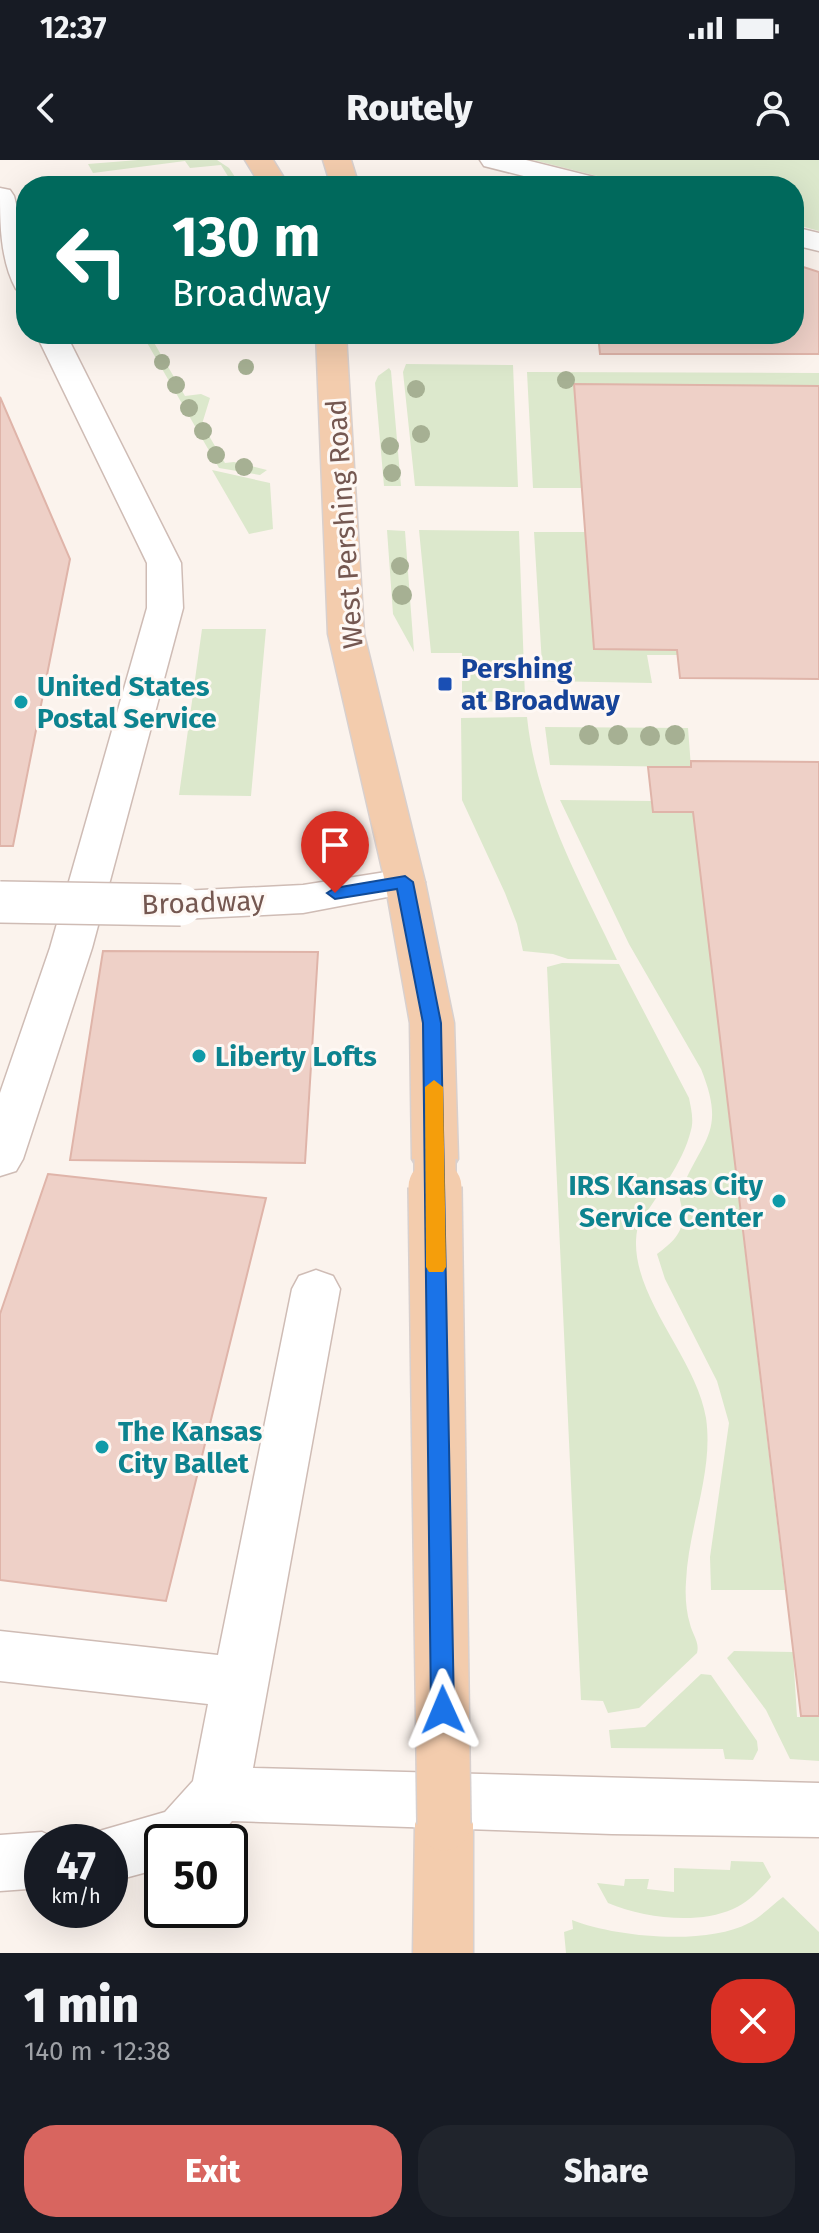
<!DOCTYPE html>
<meta charset="utf-8">
<style>
:root{--surface:#171b24;--page:#20242c;--text:#f1f3f6;--muted:#9ea1a6;--accent:#d8655f}
body{margin:0;font-family:"Fira Sans",sans-serif;background:var(--page);color:var(--text);height:100vh;display:flex;flex-direction:column;font-size:30px;white-space:nowrap}
*{box-sizing:border-box;margin:0}
p{font-size:26px;color:var(--muted)}
.icon{flex:none;width:44px;height:44px;fill:none;stroke:currentColor;stroke-width:2;stroke-linecap:round;stroke-linejoin:round}
.map{position:relative;height:1793px;overflow:hidden}
.sheet{display:flex;flex-direction:column;background:var(--surface);flex:1}
.sheet>*{flex:none}
.guide{position:absolute;left:16px;top:16px;width:788px;height:168px;border-radius:32px;box-shadow:0 8px 32px #0002;background:#00695c;color:#fff;overflow:hidden}
.speed{position:absolute;left:24px;top:1664px;display:flex;gap:16px;font-size:40px;font-weight:700;text-align:center}
.speed>*{display:grid;place-content:center;width:104px;height:104px;border-radius:50%;background:var(--surface);box-shadow:0 8px 32px #0002;line-height:1}
.speed small{font-size:20px;font-weight:400}
.speed .limit{border:4px solid #111;border-radius:12px;background:#fff;color:#111}
.pin{position:absolute;display:grid;place-items:center;width:68px;height:68px;color:#fff;margin:-82px -34px;border-radius:50% 50% 50% 0;rotate:-45deg;box-shadow:0 0 8px #0007}
.pin .icon{rotate:45deg}
.me{position:absolute;width:88px;margin:-44px;rotate:359deg;stroke-linejoin:round;filter:drop-shadow(0 0 6px #0008)}
.turn{display:flex;align-items:center;gap:28px;height:168px;padding:0 24px;font-size:36px}
.turn .icon{width:104px;height:104px;stroke-width:2.5}
.turn b{display:block;font-size:56px;line-height:68px}
.round{display:grid;place-items:center;flex:none;width:84px;height:84px;border-radius:32px;background:var(--page)}
.head{display:flex;align-items:center;justify-content:space-between;height:136px;padding:0 24px}
h1{font-size:48px;font-weight:800;line-height:60px}
.button{display:flex;gap:16px;margin-top:auto;padding:16px 24px}
.button a{flex:1;height:92px;border-radius:32px;background:var(--accent);color:#fff;font-size:32px;font-weight:800;line-height:92px;text-align:center}
.button a+a{background:var(--page);color:var(--text)}
.status{display:flex;justify-content:space-between;align-items:center;height:56px;padding:0 40px;background:var(--surface);direction:ltr}
.status svg{height:22px;fill:currentColor}
header{display:flex;justify-content:space-between;align-items:center;height:104px;padding:0 24px;background:var(--surface);font-size:36px;font-weight:800}
.map>svg:first-child{display:block}
.green{fill:#dce8cc}
.building{fill:#eed0c7;stroke:#dfb4a9;stroke-width:2}
.lines{fill:none;stroke-linecap:round;stroke-linejoin:round}
.minor-casing{stroke:#cfbcb5;stroke-width:3}
.major-casing{stroke:#d8d0ce;stroke-width:3}
.minor{fill:#fff;fill-rule:evenodd}
.major{fill:#f3ccad;fill-rule:evenodd}
.minor-bridge-casing{stroke:#cfbcb5;stroke-width:44;stroke-linecap:butt}
.major-bridge-far1-casing{stroke:#d8d0ce;stroke-width:44;stroke-linecap:butt}
.major-bridge-casing{stroke:#d8d0ce;stroke-width:56;stroke-linecap:butt}
.minor-bridge{stroke:#fff;stroke-width:41}
.major-bridge-far1{stroke:#f3ccad;stroke-width:41}
.major-bridge{stroke:#f3ccad;stroke-width:53}
.tree{fill:#a6b093}
.route{fill:#1a73e8;stroke:#114b97;stroke-width:2}
.slow{fill:#f59e0b}
.transit-dot{fill:#1a4fb4;stroke:#fef8f4;stroke-width:3}
.culture-dot{fill:#0f9aa8;stroke:#fef8f4;stroke-width:3}
.labels{text-anchor:middle;stroke-width:6;stroke-linejoin:round;paint-order:stroke}
.street-label{font-size:28px;fill:#755851;stroke:#fef8f4}
.transit-label{font-size:28px;font-weight:bold;fill:#164399;stroke:#fef8f4;text-anchor:start}
.culture-label{font-size:28px;font-weight:bold;fill:#0d838f;stroke:#fef8f4;text-anchor:start}
</style>
<div class="status"><b>12:37</b><svg viewBox="0 0 49 12"><path d="M0 12V9h3v3zM5 12V6h3v6zM10 12V3h3v9zM15 12V0h3v12zM26 1h20v11H26zM47 4h2v5h-2z"/></svg></div>
<header><svg class="icon" aria-label="back" viewBox="0 0 24 24"><path d="M15 5l-7 7 7 7"/></svg>Routely<svg class="icon" aria-label="person" viewBox="0 0 24 24"><circle cx="12" cy="8" r="4"/><path d="M4 21q1-7 8-7t8 7"/></svg></header>
<div class="map">
<svg width="819" height="1793" viewBox="0 0 819 1793">
<rect width="100%" height="100%" fill="#fbf3ed"/>
<path class="green" d="M138,0H217L229,8L241,26H234L221,5L190,8L185,1L93,13L88,4Z
M533,0H819V71L794,64V26H637Z
M142,174H149L185,236L201,234L210,238L202,264L225,303L234,302L267,310L260,315L219,308Z
M406,204L513,205L518,327L415,326L403,212Z
M389,208L391,211L401,326H384L375,223L378,216Z
M527,212L819,213V226L575,224L583,328H533Z
M212,310L270,323L273,369L249,374Z
M387,370L405,371L414,492L393,454Z
M419,370L519,371L525,538H518L515,542L462,541V493H431Z
M534,372H586L677,490L678,495H647L652,523L543,521Z
M202,469H266L251,636L179,635Z
M527,557C536,645 580,721 617,800L568,799L553,794L523,791L517,764L505,733L462,640L461,558Z
M545,567L688,568L691,607L550,605Z
M560,640L651,641L653,652H693L785,1430H711L710,1397L729,1263L717,1221L665,1119L657,1094C674,1081 685,1072 682,1049C681,1042 678,1037 681,1031C702,978 727,973 701,909L629,784Z
M562,803L619,804L689,938C691,948 694,960 691,970C683,1004 656,1036 638,1066C623,1129 696,1195 706,1258C714,1313 688,1367 686,1422C685,1435 686,1451 690,1464C692,1474 700,1482 697,1493L639,1548L608,1553L603,1541L581,1540L547,807Z
M734,1491L793,1492L797,1557H819V1601L790,1599L766,1550L727,1498Z
M701,1514L711,1515L757,1581L758,1590L753,1600L725,1599L723,1589L611,1588L609,1570L645,1567Z
M731,1701L763,1702L771,1717C760,1729 749,1742 733,1749C697,1765 644,1758 608,1743L597,1723L624,1726L625,1719H649L647,1729L674,1732V1708L730,1710Z
M783,1737L819,1772V1793H566L564,1772L573,1769L572,1760C615,1777 706,1786 749,1763C761,1757 772,1745 783,1737Z"/>
<path class="building" d="M794,104L819,112V194H600L598,174H794Z
M391,174H567V175H391Z
M574,224L819,226V519L680,518L677,490L594,489Z
M0,237L70,399L13,686H0Z
M691,601L819,602V1556H801L693,652H653L648,607H691Z
M103,791L318,792L305,1003L70,1000Z
M48,1014L266,1038L166,1441L0,1420V1154Z"/>
<g class="lines">
<g class="minor-casing">
<path id="minor" d="M480,0H526L606,20L610,26H563L484,6Z
M0,28L10,30L14,36L26,84V132L16,129C0,100 0,62 0,28Z
M794,67L819,73V91L794,85Z
M36,174H66L181,403L183,448L92,788L23,999L16,1011L0,1016V933L50,788L147,448V403Z
M405,709L419,713L425,722L419,731L303,753L181,759L166,755L160,745L166,735L181,731L303,725Z
M316,1110L333,1116L340,1129L253,1608L819,1623V1677L612,1674L232,1661L214,1682H162V1708L110,1722V1682H86L89,1674L165,1652L193,1621L208,1544L0,1521V1471L218,1495L292,1129L299,1116Z
M42,1672L64,1682H42V1728L0,1731V1675Z"/>
</g>
<g class="major-casing">
<path id="major" d="M245,0H273L289,26H261Z
M323,0H351L359,26H331Z
M316,174H346L364,474L425,722L454,863L458,999L451,1011L435,1016L419,1011L412,999L410,863L385,722L328,474Z
M444,1637L465,1645L473,1664V1793H413L415,1664L423,1645Z"/>
</g>
<use href="#minor" class="minor"/>
<use href="#major" class="major"/>
<g class="minor-bridge-casing">
<path id="minor-bridge" d="M0,742L181,745"/>
</g>
<g class="major-bridge-far1-casing">
<path id="major-bridge-far1" d="M435,999V1029"/>
</g>
<g class="major-bridge-casing">
<path id="major-bridge" d="M435,1027L444,1664"/>
</g>
<use href="#minor-bridge" class="minor-bridge"/>
<use href="#major-bridge-far1" class="major-bridge-far1"/>
<use href="#major-bridge" class="major-bridge"/>
</g>
<g class="tree">
<circle cx="162" cy="202" r="8"/>
<circle cx="246" cy="207" r="8"/>
<circle cx="566" cy="220" r="9"/>
<circle cx="176" cy="225" r="9"/>
<circle cx="416" cy="229" r="9"/>
<circle cx="189" cy="248" r="9"/>
<circle cx="203" cy="271" r="9"/>
<circle cx="421" cy="274" r="9"/>
<circle cx="390" cy="286" r="9"/>
<circle cx="216" cy="295" r="9"/>
<circle cx="244" cy="307" r="9"/>
<circle cx="392" cy="313" r="9"/>
<circle cx="400" cy="406" r="9"/>
<circle cx="402" cy="435" r="10"/>
<circle cx="589" cy="575" r="10"/>
<circle cx="618" cy="575" r="10"/>
<circle cx="675" cy="575" r="10"/>
<circle cx="650" cy="576" r="10"/>
</g>
<path class="route" d="M405,716L413,722L441,863L454,1550L451,1557L443,1560L435,1557L431,1550L423,863L397,729L335,739L327,733L335,728Z"/>
<path class="slow" d="M434,920L443,927L446,1107L443,1112H429L426,1107L425,927Z"/>
<rect class="transit-dot" x="437" y="516" width="16" height="16" rx="4"/>
<g class="culture-dot">
<circle cx="21" cy="542" r="8"/>
<circle cx="199" cy="896" r="8"/>
<circle cx="779" cy="1041" r="8"/>
<circle cx="102" cy="1287" r="8"/>
</g>
<g class="labels">
<g class="street-label">
<text transform="translate(344 364) rotate(-94)" y="10">West Pershing Road</text>
<text transform="translate(203 742) rotate(-2)" y="10">Broadway</text>
</g>
<g class="transit-label">
<text x="461" y="518">Pershing<tspan x="461" dy="32">at Broadway</tspan></text>
</g>
<g class="culture-label">
<text x="37" y="536">United States<tspan x="37" dy="32">Postal Service</tspan></text>
<text x="215" y="906">Liberty Lofts</text>
<text x="763" y="1035" text-anchor="end">IRS Kansas City<tspan x="763" dy="32">Service Center</tspan></text>
<text x="118" y="1281">The Kansas<tspan x="118" dy="32">City Ballet</tspan></text>
</g>
</g>
</svg>
<div class="speed"><div>47<small>km/h</small></div><div class="limit">50</div></div>
<div class="pin" style="left:335px;top:733px;background:#d93025"><svg class="icon" aria-label="arrive" viewBox="0 0 24 24"><path d="M6 21V4h12l-3 4 3 4H6"/></svg></div>
<svg class="me" style="left:443px;top:1550px" viewBox="-20 -20 40 40"><path d="M0-17L14 15 0 8-14 15z" fill="#1a73e8" stroke="#fff" stroke-width="4"/></svg>
<div class="guide">
<div class="turn"><svg class="icon" aria-label="left" viewBox="0 0 24 24"><path d="M17 20v-9H6M10 6l-5 5 5 5"/></svg><div><b>130 m</b>Broadway</div></div>
</div>
</div>
<section class="sheet">
<div class="head"><div><h1>1 min</h1><p>140 m · 12:38</p></div><a class="round" style="background:#d93025;color:#fff"><svg class="icon" aria-label="close" viewBox="0 0 24 24"><path d="M6 6l12 12M18 6L6 18"/></svg></a></div>
<div class="button"><a>Exit</a><a>Share</a></div>
</section>
